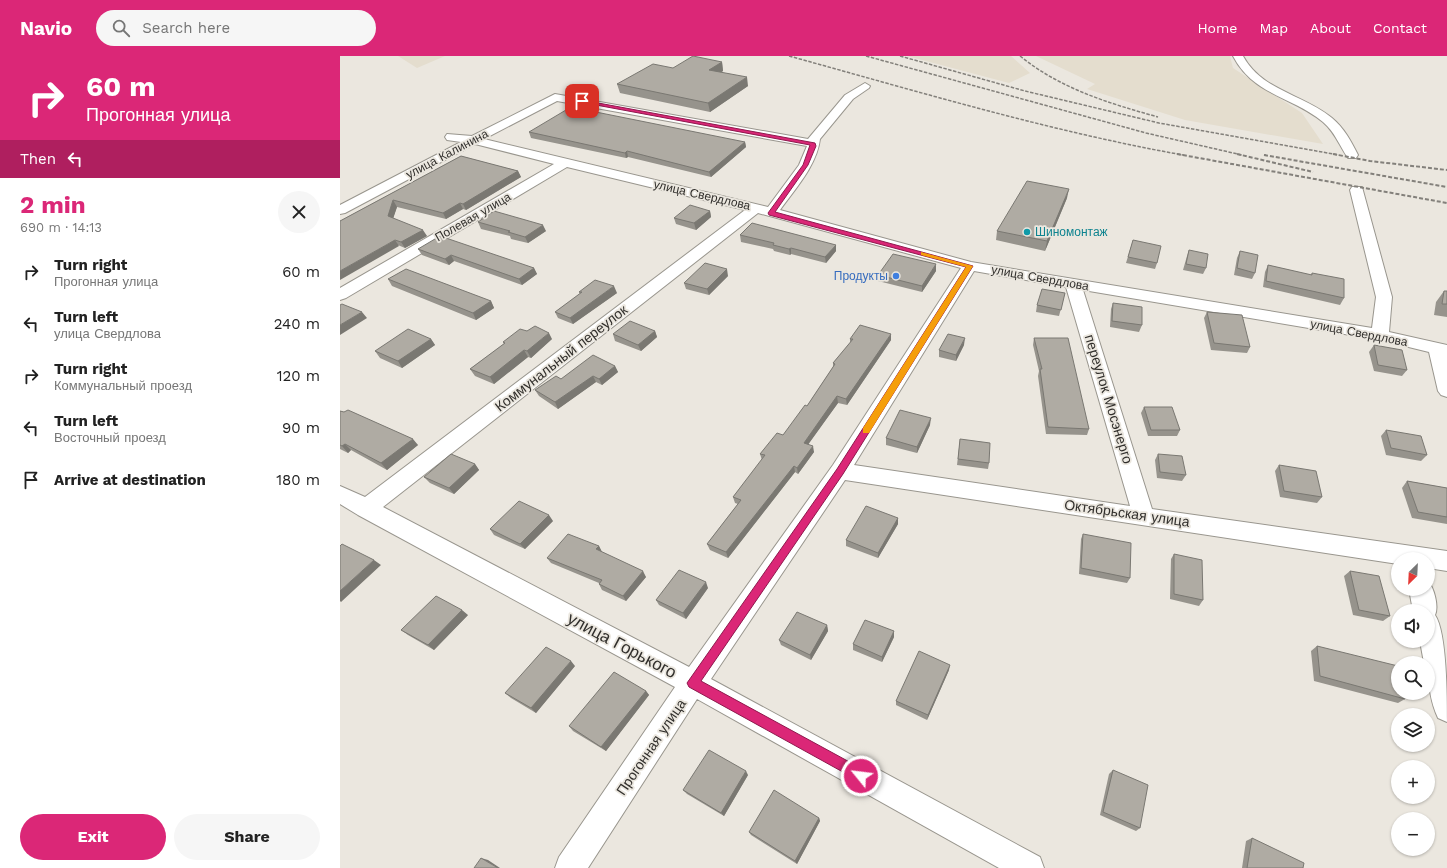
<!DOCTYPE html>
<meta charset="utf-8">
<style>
:root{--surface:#fff;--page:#f6f6f6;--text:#222;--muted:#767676;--accent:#db2777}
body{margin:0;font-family:"Work Sans",sans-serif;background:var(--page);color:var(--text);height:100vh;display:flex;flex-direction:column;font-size:15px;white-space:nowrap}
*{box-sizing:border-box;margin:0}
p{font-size:13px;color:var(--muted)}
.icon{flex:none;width:22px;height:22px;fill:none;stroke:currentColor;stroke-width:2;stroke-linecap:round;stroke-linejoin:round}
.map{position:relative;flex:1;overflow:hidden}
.details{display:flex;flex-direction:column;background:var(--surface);width:340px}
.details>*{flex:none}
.banner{background:#db2777;color:#fff;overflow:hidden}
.needle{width:26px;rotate:204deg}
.controls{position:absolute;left:1051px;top:496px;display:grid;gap:8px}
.controls a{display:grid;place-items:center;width:44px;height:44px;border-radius:50%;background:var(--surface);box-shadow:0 1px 3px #0004;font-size:20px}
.pin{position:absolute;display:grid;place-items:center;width:34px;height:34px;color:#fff;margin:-17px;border-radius:8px;box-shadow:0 2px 6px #0006}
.me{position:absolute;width:44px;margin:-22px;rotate:299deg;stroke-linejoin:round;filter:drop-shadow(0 0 3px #0008)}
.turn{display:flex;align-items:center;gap:14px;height:84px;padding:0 20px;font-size:18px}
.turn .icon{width:52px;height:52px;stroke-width:2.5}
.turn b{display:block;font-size:28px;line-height:34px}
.then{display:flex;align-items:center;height:38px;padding:0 20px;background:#0003;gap:8px;font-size:15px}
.round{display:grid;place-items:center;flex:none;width:42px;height:42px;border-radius:21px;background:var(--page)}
.overview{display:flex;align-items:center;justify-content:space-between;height:68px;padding:0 20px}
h1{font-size:24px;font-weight:700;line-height:30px;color:var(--accent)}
.action{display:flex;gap:8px;margin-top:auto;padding:8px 20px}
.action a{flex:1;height:46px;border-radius:24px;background:var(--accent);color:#fff;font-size:16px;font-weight:700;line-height:46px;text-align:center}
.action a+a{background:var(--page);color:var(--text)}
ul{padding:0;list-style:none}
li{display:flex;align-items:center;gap:12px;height:52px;padding:0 20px}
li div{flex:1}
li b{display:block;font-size:15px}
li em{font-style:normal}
header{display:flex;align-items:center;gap:24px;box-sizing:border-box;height:56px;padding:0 20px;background:var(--accent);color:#fff}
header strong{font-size:19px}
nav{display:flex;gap:22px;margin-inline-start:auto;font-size:14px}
.search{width:280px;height:36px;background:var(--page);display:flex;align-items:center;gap:10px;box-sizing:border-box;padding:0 14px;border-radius:22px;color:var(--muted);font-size:15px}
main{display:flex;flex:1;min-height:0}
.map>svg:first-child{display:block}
.built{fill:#e4ddce}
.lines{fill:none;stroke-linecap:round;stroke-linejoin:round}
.street-casing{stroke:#99968e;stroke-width:2}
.street{fill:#fff;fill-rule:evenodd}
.rail-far1{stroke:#83807b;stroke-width:1.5;stroke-dasharray:3.5 1.5;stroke-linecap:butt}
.rail{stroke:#83807b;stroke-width:2;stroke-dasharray:4 2;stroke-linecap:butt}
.wall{fill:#96938c}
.shaded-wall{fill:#7a7872}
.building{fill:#afaba3;stroke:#7a7872}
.route{fill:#db2777;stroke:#8e194d}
.slow{fill:#f59e0b}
.culture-dot{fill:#0f9aa8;stroke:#ebe7df;stroke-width:1.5}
.shop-dot{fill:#3f7fe0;stroke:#ebe7df;stroke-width:1.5}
.labels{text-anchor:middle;stroke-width:3.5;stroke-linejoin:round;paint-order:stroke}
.far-street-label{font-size:12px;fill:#312f2c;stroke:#ebe7df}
.far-culture-label{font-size:12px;fill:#0d838f;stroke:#ebe7df;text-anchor:start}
.far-shop-label{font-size:12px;fill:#366cbe;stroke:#ebe7df;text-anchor:end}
.street-label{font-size:14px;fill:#312f2c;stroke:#ebe7df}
.near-street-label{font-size:17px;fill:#312f2c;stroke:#ebe7df}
</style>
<header>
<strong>Navio</strong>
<div class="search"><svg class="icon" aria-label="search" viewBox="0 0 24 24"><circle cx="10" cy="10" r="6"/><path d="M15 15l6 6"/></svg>Search here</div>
<nav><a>Home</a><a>Map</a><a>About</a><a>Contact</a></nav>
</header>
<main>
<section class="details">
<div class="banner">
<div class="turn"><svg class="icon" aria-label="right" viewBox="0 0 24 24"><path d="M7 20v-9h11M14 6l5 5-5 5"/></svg><div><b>60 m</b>Прогонная улица</div></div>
<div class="then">Then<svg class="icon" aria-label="left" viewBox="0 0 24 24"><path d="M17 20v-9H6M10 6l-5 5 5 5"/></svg></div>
</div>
<div class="overview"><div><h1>2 min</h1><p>690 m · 14:13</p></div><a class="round"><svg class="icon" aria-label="close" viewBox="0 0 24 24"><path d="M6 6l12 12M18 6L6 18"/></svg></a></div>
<ul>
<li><svg class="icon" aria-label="right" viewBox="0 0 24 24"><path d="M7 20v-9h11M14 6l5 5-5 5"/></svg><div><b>Turn right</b><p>Прогонная улица</p></div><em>60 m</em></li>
<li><svg class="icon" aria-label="left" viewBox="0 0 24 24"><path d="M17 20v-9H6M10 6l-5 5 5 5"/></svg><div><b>Turn left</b><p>улица Свердлова</p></div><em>240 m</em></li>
<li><svg class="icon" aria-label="right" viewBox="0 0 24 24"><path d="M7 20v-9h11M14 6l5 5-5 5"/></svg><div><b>Turn right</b><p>Коммунальный проезд</p></div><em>120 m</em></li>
<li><svg class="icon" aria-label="left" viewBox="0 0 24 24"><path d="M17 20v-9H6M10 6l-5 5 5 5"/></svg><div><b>Turn left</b><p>Восточный проезд</p></div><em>90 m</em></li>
<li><svg class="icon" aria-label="arrive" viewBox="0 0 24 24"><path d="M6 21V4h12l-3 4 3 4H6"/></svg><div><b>Arrive at destination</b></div><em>180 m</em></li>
</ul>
<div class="action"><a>Exit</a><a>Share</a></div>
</section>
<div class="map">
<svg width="1107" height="812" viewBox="0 0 1107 812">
<rect width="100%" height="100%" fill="#ebe7df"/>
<path class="built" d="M58,0H105L77,12Z
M567,0H671L690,17L669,27Z
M696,0H890L893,12L962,57L983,88L845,64L747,33L755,28Z"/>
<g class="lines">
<g class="street-casing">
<path id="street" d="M893,0H903C922,35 963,38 992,62C1004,72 1011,85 1018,99L1016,102H1008C999,89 995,76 983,66C952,40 914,40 893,0Z
M525,27L530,30L529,32L513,43L480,83C477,109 455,133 440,154L631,206L1032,272L1036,241L1010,134L1012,131H1022L1052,241L1049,276L1107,289V341L1101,339L1098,335L1089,296L1040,284L743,234L812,453L1107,495V515L1088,512V503H1058V508L505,424L371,623L700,801L704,812H659L357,643L248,812H215L219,801L335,631L18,459L0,448V430L25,441L405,154L227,111L6,242L0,244V232L214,108L135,88L5,157L0,158V149L121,86L107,84L105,81L107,78L132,80L215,38L468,83L505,39ZM217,45L467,90L459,109L428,151L144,83ZM418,157L621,212L493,409L349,611L43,451ZM634,215L726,231L790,450L514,409Z
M1088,525C1094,532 1099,550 1095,559C1107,576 1107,642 1107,666L1098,662C1090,645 1088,626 1088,607H1084L1080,585H1088V555H1073L1069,533H1088Z"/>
</g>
<use href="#street" class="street"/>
<path class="rail-far1" d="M449,0C580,36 709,75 843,99
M526,0L806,77L902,99
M560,0L685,35L819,67L999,99
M680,0C721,33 768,47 818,61
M924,99H926"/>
<path class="rail" d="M837,98L1107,147
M897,98L973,116
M993,98L1030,105L1107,114
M924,99L1107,131"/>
</g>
<path class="wall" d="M382,6L383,15L381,16L408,30L370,56L280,37L277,28L333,12Z
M189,76L405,86L406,91L371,121L288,101L286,102L191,82Z
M121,100L178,115L181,121L126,154L123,153L106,163L57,151L53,162L87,180L65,192L0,165Z
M727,142L705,195L656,184L657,175Z
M370,155L371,161L356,174L336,168L334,162Z
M138,166L206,175L188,187L171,183L170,180L141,173Z
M400,179L496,195L486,207L451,198L450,199L434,195L433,193L401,186Z
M793,184L817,207L815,213L786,207Z
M78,193L194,212L197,218L182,229L114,205L109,209L82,199Z
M849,194L866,212L863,218L843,214L847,200Z
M900,195L915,217L912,223L894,219L897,202Z
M928,209L971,219L972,217L1004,242L1000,249L923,231L925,216Z
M596,215L582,236L538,225V219Z
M388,220L369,239L346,233L344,227Z
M48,223L151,245L154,252L136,264L52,230Z
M1104,235H1107V261L1094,259L1096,246Z
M239,236L277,237L233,268L218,262L215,256L240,238Z
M725,237L719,260L696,256L697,249Z
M773,247L802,269L799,276L770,271L771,253Z
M867,256L910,291L907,297L871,294L864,262Z
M315,275L317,281L301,295L275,285L273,278Z
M694,282L749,373L747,379L706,378L698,320L699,315L693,289Z
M91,283L95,289L62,312L40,302L35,295Z
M212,283L191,302L188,301L154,328L135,320L130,313L164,288L163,286Z
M510,283L551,284L507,349L498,347L468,388L474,396L458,418L455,416L388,502L370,494L367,488L398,448L395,447L393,441L422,404L420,398L443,379L467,350L493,311V307L510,287Z
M624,289L616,305L599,301V294Z
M1034,289L1067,314L1062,320L1034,315L1029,296Z
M275,310L278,316L262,329L256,326L218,353L199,340L195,334L221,323Z
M804,351L840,374L837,380H808L801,357Z
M0,355L78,389L47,414L11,394L8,397L0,393Z
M590,369L577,397L546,389V382Z
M1046,374L1087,399L1081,405L1046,399L1041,380Z
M620,383L649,407L648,413L617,409Z
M818,398L846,419L842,425L817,422L815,404Z
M135,408L139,414L114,438L90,427L84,421Z
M939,409L982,441L977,447L940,441L935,415Z
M1067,425L1107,432V468L1072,462L1062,432Z
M558,462V468L538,502L506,490V484Z
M213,465L185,493L154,479L150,473Z
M743,478L790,522L787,527L739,518L741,483Z
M259,490L262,496L306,521L286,545L262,534L259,528V527L211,507L207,502Z
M834,498L863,544L859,550L830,543L831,503Z
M1010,515L1050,560L1043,565L1013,559L1004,520Z
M368,532L346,563L319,549L316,544Z
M128,559L94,594L68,579L61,574Z
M487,569L488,575L471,604L441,589L439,584Z
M554,581L542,606L513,594V588Z
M977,590L1065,643L1058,647L974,625L971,595Z
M235,610L196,657L171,642L165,637Z
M609,614L587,664L556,649V645Z
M306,635L309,639L266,695L233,675L229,670Z
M773,714L800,772L796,775L760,759L769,718Z
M408,719L384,760L347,738L343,734Z
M479,762L480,765L457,808L411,779L409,776Z
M912,782L963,812H902L906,785Z"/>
<path class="shaded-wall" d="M382,6L383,15L371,23L369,14Z
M407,21L408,30L370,56L368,47Z
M405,86L406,91L371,121L369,116Z
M287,95L288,101L286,102L285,97Z
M178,115L181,121L126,154L123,148Z
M729,133L727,142L705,195L707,185Z
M53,144L57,151L52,166L48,160Z
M120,147L123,153L106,163L103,157Z
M370,155L371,161L356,174L354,167Z
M203,169L206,175L188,187L185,181Z
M83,174L87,180L65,192L61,186Z
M55,184L59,190L0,224V215Z
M496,189V195L486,207L485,201Z
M451,192V198L450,199L449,193Z
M111,199L114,205L109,209L105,203Z
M596,208V215L582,236V230Z
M194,212L197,218L182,229L179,223Z
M387,213L388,220L369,239L367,233Z
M274,230L277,237L233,268L230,262Z
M151,245L154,252L136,264L133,257Z
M22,256L27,262L0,279V269Z
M315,275L317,281L301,295L298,289Z
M209,277L212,283L191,302L187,295Z
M551,278V284L507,349L506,343Z
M625,282L624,289L616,305V299Z
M91,283L95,289L62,312L58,305Z
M184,294L188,301L154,328L150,321Z
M275,310L278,316L262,329L259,323Z
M253,320L256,326L218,353L215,346Z
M497,340L498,347L465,393L464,387Z
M591,362L590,369L577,397V391Z
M73,383L78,389L47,414L41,407Z
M5,388L11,394L8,397L2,390Z
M473,390L474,396L458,418L457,412Z
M135,408L139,414L114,438L109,432Z
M454,410L455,416L388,502L386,496Z
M209,459L213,465L185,493L180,488Z
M558,462V468L538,502V497Z
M259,490L262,496L256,493Z
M34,504L41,509L1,546L0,545V535Z
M303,515L306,521L286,545L283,540Z
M366,526L368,532L346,563L343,557Z
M122,554L128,559L94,594L88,589Z
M487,569L488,575L471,604L470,599Z
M554,575V581L542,606V601Z
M231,605L235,610L196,657L191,652Z
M610,609L609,614L587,664L588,659Z
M306,635L309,639L266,695L261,691Z
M406,715L408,719L384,760L381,757Z
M479,762L480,765L457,808L455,805Z
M141,802L148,804L160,812H158Z"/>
<path class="building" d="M353,0L382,6L369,14L407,21L368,47L277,28L313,8L333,12Z
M231,51L405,86L369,116L287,95L285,97L189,76Z
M121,100L178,115L123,148L120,147L103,157L53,144L48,160L83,174L61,186L55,184L0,215V165Z
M687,125L729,133L707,185L657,175Z
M350,149L370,155L354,167L334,162Z
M154,155L203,169L185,181L168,176L170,175L138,166Z
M412,167L496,189L485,201L451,192L449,193L433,189L434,187L400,179Z
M100,180L194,212L179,223L111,199L105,203L78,193Z
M793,184L821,190L817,207L788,201Z
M849,194L868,198L866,212L846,208Z
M900,195L918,199L915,217L897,212Z
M553,198L596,208L582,230L538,219Z
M365,207L387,213L367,233L344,227Z
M928,209L972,219V217L1004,223V242L926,225Z
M66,213L151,245L133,257L48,223Z
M255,224L274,230L230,262L215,256L242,236H239Z
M702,233L725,237L721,254L697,249Z
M1104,235H1107V248H1102Z
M773,247L802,251V269L772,265Z
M2,248L22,256L0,269V249Z
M867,256L902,259L910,291L874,287Z
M290,265L315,275L298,289L273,278Z
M520,269L551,278L506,343L497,340L464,387L473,390L457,412L454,410L386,496L367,488L401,444L393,441L425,399L420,398L437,377L443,379L465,349L467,350L495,308L493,307L513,283H510Z
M195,270L209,277L187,295L184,294L150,321L130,313L165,287L163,286L180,273L187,275Z
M68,273L91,283L58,305L35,295Z
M608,278L625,282L616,299L599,294Z
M694,282H728L749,373L708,371L700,313H702Z
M1034,289L1062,294L1067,314L1038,309Z
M253,299L275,310L259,323L253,320L215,346L195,334L216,320L221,323Z
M804,351H832L840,374H811Z
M8,354L73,383L41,407L5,388L2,390L0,389V355L4,356Z
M560,354L591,362L577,391L546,382Z
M1046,374L1081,380L1087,399L1051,392Z
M620,383L650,387L649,407L618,403Z
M111,398L135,408L109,432L84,421Z
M818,398L842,400L846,419L820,416Z
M939,409L976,415L982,441L944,435Z
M1067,425L1107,432V461L1078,456Z
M179,445L209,459L180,488L150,473Z
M526,450L558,462L538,497L506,484Z
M228,478L259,490L256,493L303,515L283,540L259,528L262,524L207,502Z
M743,478L791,487L790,522L741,512Z
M2,488L34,504L0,535V490Z
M834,498L862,504L863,544L834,538Z
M339,514L366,526L343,557L316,544Z
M1010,515L1039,520L1050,560L1019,554Z
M96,540L122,554L88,589L61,574Z
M457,556L487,569L470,599L439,584Z
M525,564L554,575L542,601L513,588Z
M977,590L1058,610V637H1064L1065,643L980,620Z
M206,591L231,605L191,652L165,637Z
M579,595L610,609L588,659L556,645Z
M274,616L306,635L261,691L229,670Z
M369,694L406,715L381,757L343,734Z
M773,714L808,729L800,772L763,756Z
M434,734L479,762L455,805L409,776Z
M912,782L964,807L963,812H907Z
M141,802L158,812H134Z"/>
<path class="route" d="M242,44L475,87L476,90L468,109L435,156L633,210L503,418L361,625L526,715L527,720L526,724L521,726L349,631L347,627L497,413L626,211L429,159L428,157L463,109L470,89L240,46Z"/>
<path class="slow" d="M581,196L633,210L529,377H523V372L626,211L581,199Z"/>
<circle class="culture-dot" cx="687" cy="176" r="4"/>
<circle class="shop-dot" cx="556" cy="220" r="4"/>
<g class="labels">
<g class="far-street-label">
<text transform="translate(107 98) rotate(-28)" y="4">улица Калинина</text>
<text transform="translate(362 139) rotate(13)" y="4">улица Свердлова</text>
<text transform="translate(133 161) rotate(-30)" y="4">Полевая улица</text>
<text transform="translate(700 222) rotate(10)" y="4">улица Свердлова</text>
<text transform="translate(1019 277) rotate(11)" y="4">улица Свердлова</text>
</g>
<g class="far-culture-label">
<text x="695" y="180">Шиномонтаж</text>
</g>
<g class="far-shop-label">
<text x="548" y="224">Продукты</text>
</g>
<g class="street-label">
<text transform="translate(221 302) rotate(-38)" y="5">Коммунальный переулок</text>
<text transform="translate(769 343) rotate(73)" y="5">переулок Мосэнерго</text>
<text transform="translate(787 457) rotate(8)" y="5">Октябрьская улица</text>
<text transform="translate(311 691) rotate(-56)" y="5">Прогонная улица</text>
</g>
<g class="near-street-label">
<text transform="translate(282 589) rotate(28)" y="6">улица Горького</text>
</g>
</g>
</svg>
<div class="controls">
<a><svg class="needle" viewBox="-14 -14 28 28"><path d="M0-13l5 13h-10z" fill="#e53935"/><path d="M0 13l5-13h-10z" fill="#767676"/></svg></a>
<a><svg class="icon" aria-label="sound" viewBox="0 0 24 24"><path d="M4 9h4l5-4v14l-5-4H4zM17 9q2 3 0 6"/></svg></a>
<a><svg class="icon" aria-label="search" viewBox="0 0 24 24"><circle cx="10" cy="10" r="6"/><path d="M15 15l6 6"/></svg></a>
<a><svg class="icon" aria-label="layers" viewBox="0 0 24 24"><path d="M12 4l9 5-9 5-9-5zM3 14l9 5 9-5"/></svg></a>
<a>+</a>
<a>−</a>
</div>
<div class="pin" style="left:242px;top:45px;background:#d93025"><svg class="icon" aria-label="arrive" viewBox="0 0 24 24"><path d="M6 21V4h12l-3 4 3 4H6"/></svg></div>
<svg class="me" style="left:521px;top:720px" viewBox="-20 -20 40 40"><circle r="17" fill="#db2777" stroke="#fff" stroke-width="3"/><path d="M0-11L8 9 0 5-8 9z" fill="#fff"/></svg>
</div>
</main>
